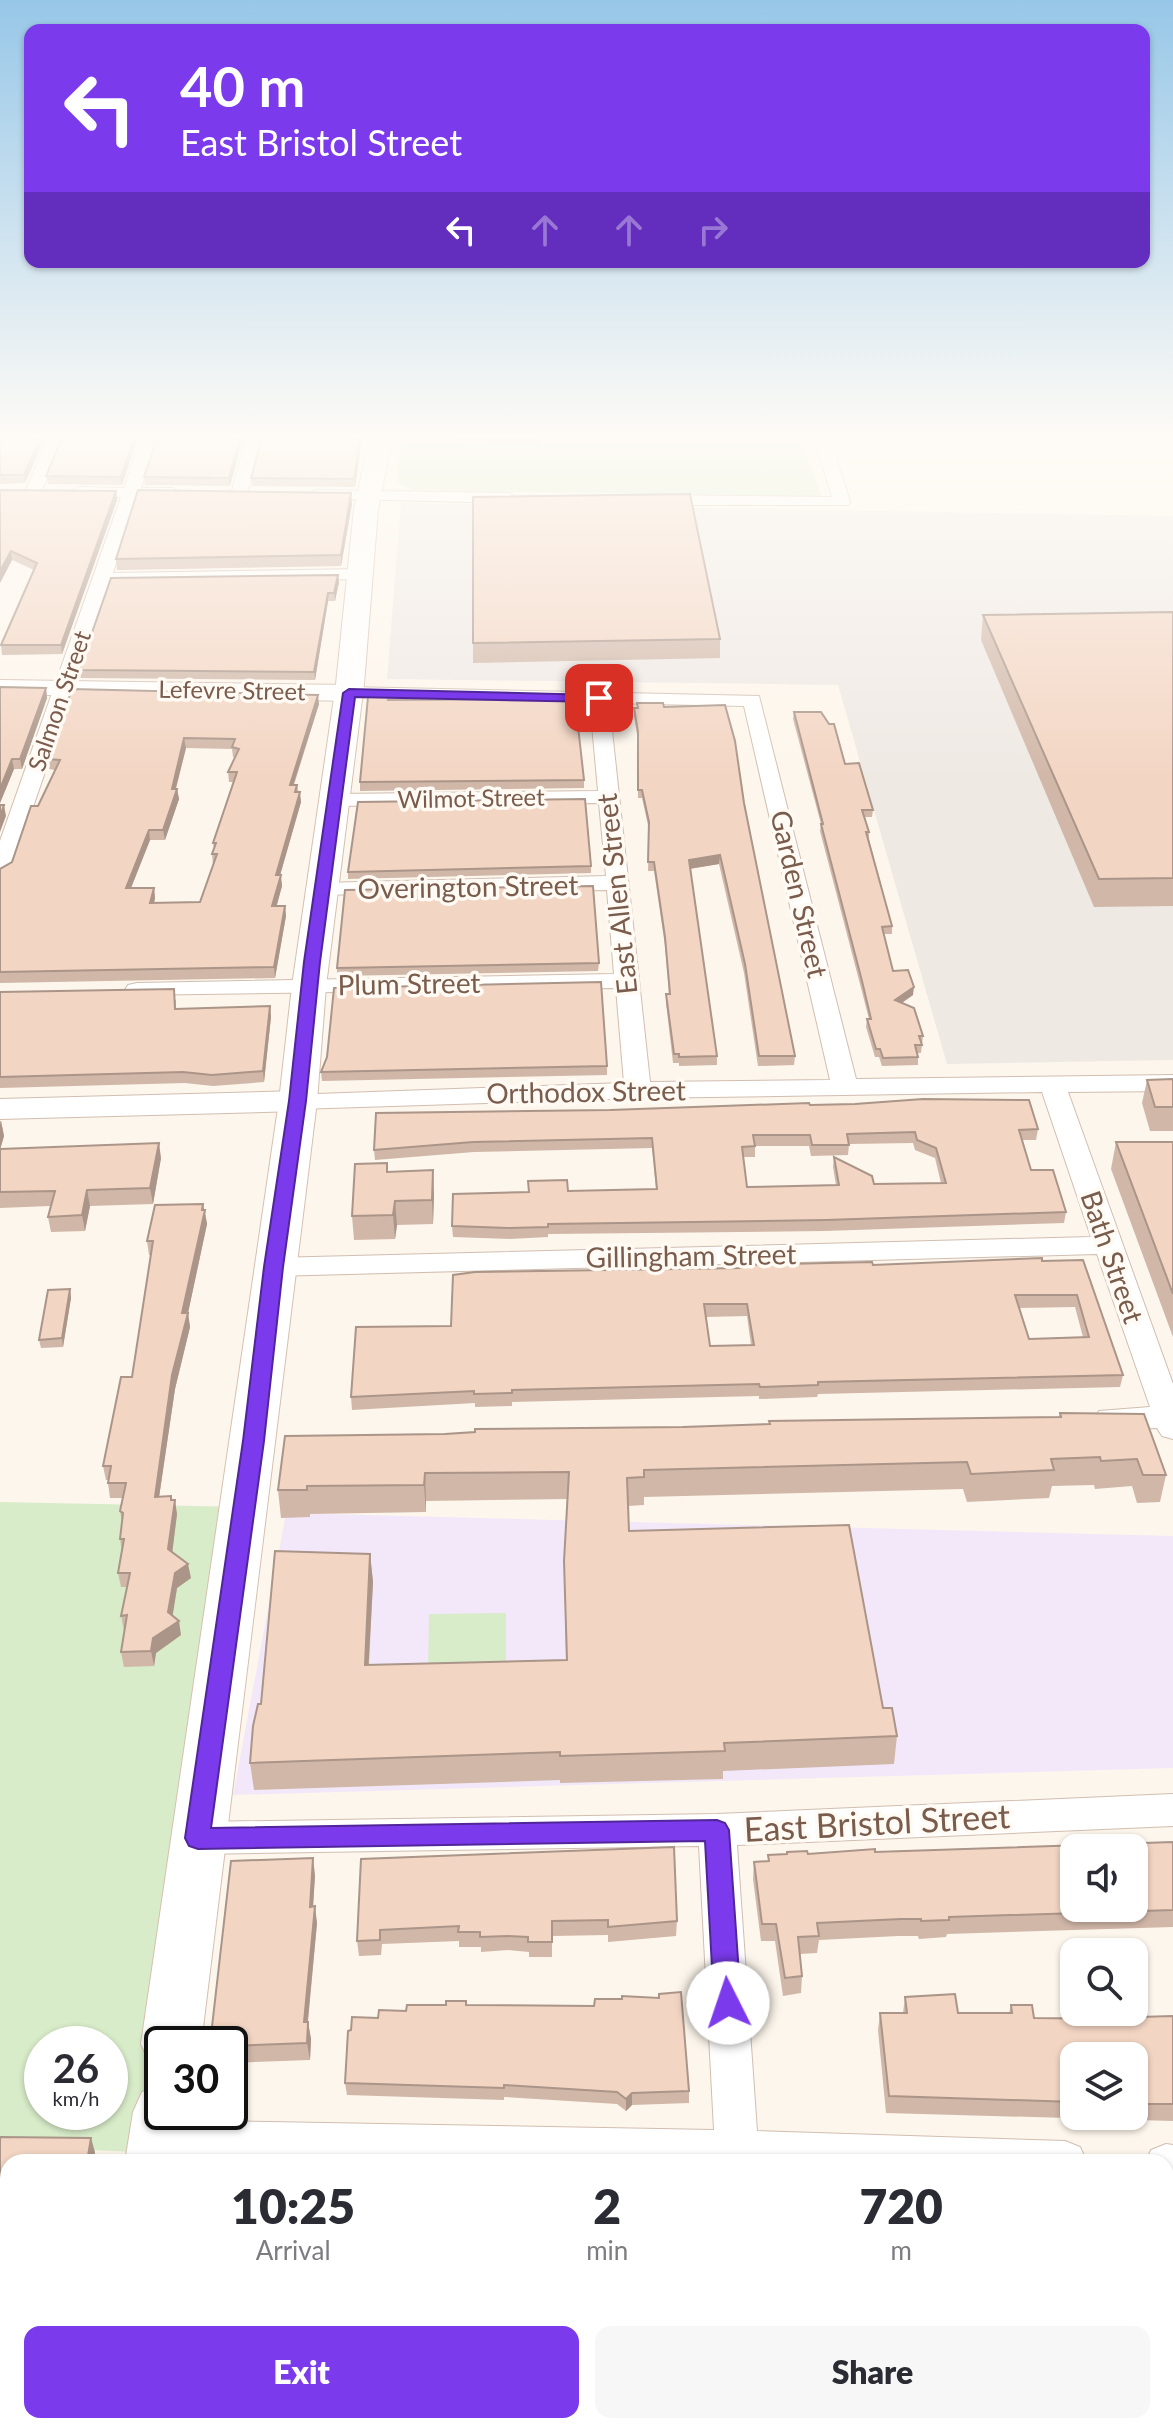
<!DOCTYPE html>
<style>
:root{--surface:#fff;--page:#f7f7f7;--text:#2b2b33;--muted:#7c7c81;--accent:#7c3aed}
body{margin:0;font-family:Lato,sans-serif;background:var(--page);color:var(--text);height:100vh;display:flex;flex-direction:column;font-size:30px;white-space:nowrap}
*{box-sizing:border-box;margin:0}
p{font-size:26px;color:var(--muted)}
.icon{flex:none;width:44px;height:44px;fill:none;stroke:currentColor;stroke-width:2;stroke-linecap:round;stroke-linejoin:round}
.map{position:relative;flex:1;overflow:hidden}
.details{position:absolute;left:0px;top:2154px;width:1174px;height:280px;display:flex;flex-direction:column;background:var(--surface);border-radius:24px 24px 0 0;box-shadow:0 2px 6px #0004}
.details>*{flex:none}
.hud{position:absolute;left:24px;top:24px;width:1126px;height:244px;border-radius:16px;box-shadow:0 2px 6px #0004;background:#7c3aed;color:#fff;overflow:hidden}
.tools{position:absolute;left:1060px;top:1834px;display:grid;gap:16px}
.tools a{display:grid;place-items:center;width:88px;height:88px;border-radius:16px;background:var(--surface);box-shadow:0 2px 6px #0004;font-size:40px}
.speed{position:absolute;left:24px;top:2026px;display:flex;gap:16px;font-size:40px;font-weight:700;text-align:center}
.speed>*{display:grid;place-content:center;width:104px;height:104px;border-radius:50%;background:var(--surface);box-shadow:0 2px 6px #0004;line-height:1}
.speed small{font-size:20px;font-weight:400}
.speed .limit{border:4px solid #111;border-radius:12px;background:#fff;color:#111}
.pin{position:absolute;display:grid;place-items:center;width:68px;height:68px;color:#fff;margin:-34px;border-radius:16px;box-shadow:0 4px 12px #0006}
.me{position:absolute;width:88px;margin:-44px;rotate:356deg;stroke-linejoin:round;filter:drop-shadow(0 0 6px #0008)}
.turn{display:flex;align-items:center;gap:28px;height:168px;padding:0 24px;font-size:36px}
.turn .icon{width:104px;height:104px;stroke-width:2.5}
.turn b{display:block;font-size:56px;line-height:68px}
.lanes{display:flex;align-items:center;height:76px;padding:0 24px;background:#0003;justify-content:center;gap:40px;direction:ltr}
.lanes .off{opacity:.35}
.eta{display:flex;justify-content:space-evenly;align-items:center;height:136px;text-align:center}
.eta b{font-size:48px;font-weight:800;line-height:56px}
.action{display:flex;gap:16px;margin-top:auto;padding:16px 24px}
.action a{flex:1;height:92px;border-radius:16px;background:var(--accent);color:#fff;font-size:32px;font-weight:800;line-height:92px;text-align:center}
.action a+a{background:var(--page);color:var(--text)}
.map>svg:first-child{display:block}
.industrial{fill:#efe9e4}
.education{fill:#f3e8fa}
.green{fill:#d8ecc9;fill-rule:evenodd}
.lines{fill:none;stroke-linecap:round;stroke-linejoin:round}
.minor-casing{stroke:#d1beb0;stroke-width:2}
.tertiary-casing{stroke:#d1beb0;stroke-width:2}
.secondary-casing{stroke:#d6c0b0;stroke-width:2}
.minor{fill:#fff;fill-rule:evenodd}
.tertiary{fill:#fff;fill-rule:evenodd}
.secondary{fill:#fff;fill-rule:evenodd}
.wall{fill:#d1b7a8;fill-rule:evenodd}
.shaded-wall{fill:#aa9588}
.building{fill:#f3d5c3;stroke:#aa9588;stroke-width:2;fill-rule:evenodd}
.route{fill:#7c3aed;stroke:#51269a;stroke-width:2}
.labels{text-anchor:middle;stroke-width:7;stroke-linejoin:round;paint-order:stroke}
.far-street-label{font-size:24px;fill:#7a5c4d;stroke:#fffaf3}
.street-label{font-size:28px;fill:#7a5c4d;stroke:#fffaf3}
.near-street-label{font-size:34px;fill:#7a5c4d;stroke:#fffaf3}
</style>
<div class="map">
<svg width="1173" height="2434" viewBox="0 0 1173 2434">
<rect width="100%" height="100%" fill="#fdf6ec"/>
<path class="industrial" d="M401,503L1173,516V1060L947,1064L838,685L387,679Z"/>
<path class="education" d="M286,1513L1173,1536V1768L233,1795Z"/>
<path class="green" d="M401,438H801L821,496L413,490L397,482Z
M0,1502L244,1507L162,2044V2112L158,2153L0,2146ZM42,2044H110V2112H42Z
M506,1613V1667L428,1670L429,1614Z"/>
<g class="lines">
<g class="minor-casing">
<path id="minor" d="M48,438H64L41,492L33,497L27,495L25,492Z
M141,438H157L141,488H173L181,493L173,498H137L113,573L362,569L371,574L362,579L110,583L11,871L0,878V841L121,497H79L71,492L79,487L124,488Z
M246,438H262L247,494L239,499L231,494Z
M814,438H830L850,502L848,505H655L647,500L655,495L832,497Z
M315,490L509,493L517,498L509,503L309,498L307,495Z
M349,687L759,696L856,1079L1173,1075V1091L1068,1092L1173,1384V1439L1162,1436L1157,1428L1110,1430L1099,1427L1094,1419L1099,1411L1150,1407L1097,1254L273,1276L263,1273L259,1267L263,1261L273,1258L1091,1237L1042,1092L638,1098L298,1109L289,1107L285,1101L289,1095L624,1083L616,988L128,995L125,990L128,985L137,983L614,974L607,890L313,895L310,890L313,885L321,883L606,876L599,803L335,806L324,800L335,794L598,791L590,703L342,697L339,693L342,689ZM609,703L744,706L830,1080L650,1082Z
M1173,1794V1826L737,1845L757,2131L1065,2141L1080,2147L1087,2162L159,2160L144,2154L138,2140L144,2126L159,2120L714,2130L699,1846L198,1854L185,1849L179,1838L185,1827L198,1822L717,1814Z
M1166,2144L1173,2145V2187L1166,2186V2162H1146L1151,2150Z
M0,2254H8V2298H0Z"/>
</g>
<g class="tertiary-casing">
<path id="tertiary" d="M0,680L349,685L358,688L362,693L358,698L349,701L0,694Z
M298,1091L310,1094L315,1101L310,1108L298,1111L0,1119V1099Z"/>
</g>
<g class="secondary-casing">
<path id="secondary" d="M370,438H392L378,509L364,684L326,986L317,1101L201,2044H162V2068L150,2063L141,2044L279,1101L292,986L336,684L354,509Z
M162,2084V2112H193L187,2162H125L133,2112L142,2092Z
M86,2426H154L153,2434H85Z"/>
</g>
<use href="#minor" class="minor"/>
<use href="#tertiary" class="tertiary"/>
<use href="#secondary" class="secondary"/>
</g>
<path class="wall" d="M0,438H45L25,483L0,484Z
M62,438H138L122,485L48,484L46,476Z
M243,438L230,486L145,485L144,477Z
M362,438L355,487L252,486L251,478Z
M452,438H537V442L452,441Z
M0,490L117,500L62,654L2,655L1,645L34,570L12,560L0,583Z
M352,504L341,566L117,570L116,559Z
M339,582L335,601H328L315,680L80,678L79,670Z
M1173,612V906L1094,907L981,640L983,615Z
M720,639V658L473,663V643Z
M0,687L46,688L47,698L22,769H14L0,803Z
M388,700L584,780V788L360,791V782Z
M319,704L294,785H297L301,802L280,875L282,886L276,906H285L286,916L275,978L0,983V869L12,862L55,770L49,769L47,759ZM186,748L232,749L233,757L235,758L228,772L229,782H234L213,843L214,849L212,854L213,865L200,902L154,903L155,898L154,888H131L150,840H165L179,799L177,789H176Z
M664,707L744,803L795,1056L794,1065L758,1066L744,973L719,864L690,869L717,1056V1065L679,1066V1063H673L666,1003V994H669L665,946L654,871H648L649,830L642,798H638V741L634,716V708Z
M794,712L845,764L873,810L872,817H865L869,832V839L892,926V934H884L893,971L913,995L902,1003L923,1036L921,1053H917L918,1057V1065L882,1066L879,1057H875L866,1027L867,1019H869L861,988L820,831L821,824L793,719Z
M591,866V873L348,879V872Z
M599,963L598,971L337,976V968Z
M0,992L176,1000V1009L270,1006L271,1017L264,1082L213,1086L185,1083L0,1088Z
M607,1066V1075L322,1081L321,1072Z
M1173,1079V1131H1150L1142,1103L1147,1080Z
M810,1105L1038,1129L1036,1140H1022L1031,1170L1066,1212L1064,1223L825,1231L548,1234V1237L510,1239L453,1237L452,1226L568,1191L656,1189L652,1148L474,1152L375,1160L374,1150L610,1110ZM913,1143L915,1150L935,1158L941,1183L874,1184L834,1157L833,1167L836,1185L747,1187L743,1157H755V1146H809L811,1156L848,1155L849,1144Z
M0,1121H1L4,1136L0,1149L161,1158L153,1204L90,1206L85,1231L51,1232L48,1217L50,1206L0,1208Z
M1116,1142H1173V1337L1111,1169Z
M387,1172L434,1194L433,1224L397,1225L395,1239L354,1240L352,1216Z
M204,1210H205L207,1224L188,1313L190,1327L175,1389L159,1497L171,1500L177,1514L172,1552L191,1578L177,1588L172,1615L181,1635L156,1653L154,1666L124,1667L121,1652L124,1630L121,1616L127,1587H121L118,1573L122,1552L120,1539L122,1522L120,1511L123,1498H110L108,1483V1480H106L103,1466L132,1377L151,1255H149L147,1241Z
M1083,1260L1123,1375L1120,1387L818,1394L817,1397L759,1399V1396L512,1402V1406L475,1407V1403L352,1410L351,1397L451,1326L742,1268ZM1075,1307L1083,1337L1029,1339L1019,1308ZM747,1316L751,1345L710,1346L706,1317Z
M70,1289L71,1298L63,1347L41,1348L39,1340Z
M1060,1413L1166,1475L1160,1502L1137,1503L1132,1486L1095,1489L1094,1485L1052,1486L1049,1498L967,1502L963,1489L644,1497V1505L628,1506L629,1531L883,1708L897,1736L894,1764L723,1771V1779L560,1783V1780L254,1790L250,1763L261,1704L370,1554L373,1582L369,1665L566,1660L564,1561L567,1499L426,1501V1512L310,1514V1517L281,1518L278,1490L445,1434L1059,1417Z
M1173,1842V1927L947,1934L946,1937L919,1939L918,1936H898L819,1940L817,1953L800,1954L802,1976L801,1993L783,1996L775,1941H761L753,1879L754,1862L768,1861V1855Z
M361,1859L677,1921L676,1936L608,1942V1935L552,1936V1957H529V1952L508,1950L481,1952V1947H459V1941L382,1944L381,1955L359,1956L357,1941Z
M315,1875L313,1906L317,1923L308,2022L311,2039L310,2060L230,2063V2044Z
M905,1997L958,2013H1009L1011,2005L1034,2018L1112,2019L1114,2012H1134L1139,2017L1173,2016V2121L886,2113L878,2030L880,2013H903ZM1074,2056H1134V2116H1074Z
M467,2005L689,2091V2103L632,2105L626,2111L617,2104L504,2097V2100L347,2095L345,2083L378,2018L406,2011Z
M0,2137L95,2152L93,2162H8V2246L0,2247Z"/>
<path class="shaded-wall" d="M40,438H45L25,483L24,475Z
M134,438H138L122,485L121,477Z
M240,438H243L230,486L229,478Z
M360,438H362L355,487L354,479Z
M116,491L117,500L62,654L61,645Z
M351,493L352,504L341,566V555Z
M11,551L12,560L0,583V571Z
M338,575L339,582L335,601L334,593Z
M328,593V601L315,680L314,672Z
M46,688L47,698L22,769L20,759Z
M318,695L319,704L290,795V785Z
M184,738L186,748L173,799L172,789Z
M12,759L14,769L0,803V789Z
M177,789L179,799L165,840L163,830Z
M300,792L301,802L277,886L276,875Z
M4,805L6,816L0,832V817Z
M149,830L150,840L127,898L126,888Z
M720,855L719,864L688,869L689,860Z
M281,875L282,886L274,916L272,906Z
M154,888L155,898L152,913L150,903Z
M285,906L286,916L275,978L274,967Z
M914,987L913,995L894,1008L895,1000Z
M270,1006L271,1017L264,1082L263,1071Z
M1,1121L4,1136L0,1150V1125Z
M159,1143L161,1158L153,1204L150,1188Z
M433,1170L434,1194L433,1224L432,1200Z
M87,1190L90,1206L85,1231L82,1215Z
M395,1201L397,1225L395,1239L393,1215Z
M203,1204L207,1224L185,1327L182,1313Z
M70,1289L71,1298L63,1347L62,1338Z
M188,1313L190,1327L175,1389L157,1511L155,1497L172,1375Z
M425,1473L426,1501V1512L424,1485Z
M175,1500L177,1514L171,1563L168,1549Z
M370,1554L373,1582L367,1693L365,1665Z
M188,1564L191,1578L177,1588L171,1626L168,1612L175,1573Z
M179,1621L181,1635L156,1653L154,1666L151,1651L153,1638Z
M313,1858L315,1875L312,1924L310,1907Z
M315,1906L317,1923L306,2039L304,2022Z
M308,2022L311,2039L310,2060L307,2043Z
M632,2093V2105L626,2111V2099Z
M91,2138L95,2152L93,2162H87Z
M45,2426H52L51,2434H44Z
M342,2426H348V2434H342Z"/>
<path class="building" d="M0,438H40L24,475H0Z
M62,438H134L121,477L46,476Z
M157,438H240L229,478L144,477Z
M262,438H360L354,479L251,478Z
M0,490L116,491L61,645H1L37,563L11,551L0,571Z
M138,490L351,493L341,555L116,559Z
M690,494L720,639L473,643V497Z
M338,575L334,593H328L314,672L79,670L111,578Z
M1173,612V878L1099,879L983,615Z
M0,687L46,688L20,759H12L0,789Z
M72,689L318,695L290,785H297L295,792H300L276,875H281L272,906H285L274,967L0,972V869L12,862L31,806H38L60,760L47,759ZM184,738L235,739L232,747L239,749L228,772H237L213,843H216L212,854H217L200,902L150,903L154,888H126L149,830H163L177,789H172Z
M368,697H389L388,700L575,699L584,780L360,782Z
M637,703H663L664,707L725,705L735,741L744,803L795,1056H759L745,964L720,855L689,860L717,1056L679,1057V1054H674L666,994H670L665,937L654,862H648L649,822L642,790H638V732L634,708H638Z
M794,712H821L829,724H834L845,764L859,763L873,810H862L869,832H866L892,926L882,927L893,971L908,970L914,987L895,1000L914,1008L923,1036H919L922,1045H915L918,1057L883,1058L880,1049H876L867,1019H871L862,981L821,824H823Z
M585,799L591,866L348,872L358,802Z
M0,805H4L0,817Z
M593,886L599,963L337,968L345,890Z
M601,982L607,1066L321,1072L327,1057L334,988Z
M174,989L175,1009L270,1006L263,1071L212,1075L183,1072L0,1077V992Z
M1173,1079V1107H1155L1147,1080Z
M923,1099L1029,1100L1038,1129L1019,1130L1031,1170H1053L1066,1212L826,1220L548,1224V1227L509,1228L452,1226L453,1194L529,1192L528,1181L567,1180L568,1191L657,1189L652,1138L473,1142L374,1150L376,1113L610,1110L809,1103L810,1105L855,1104ZM915,1132L917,1140L936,1148L946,1183L874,1184L872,1176L834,1157L839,1185L747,1187L742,1147L755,1146L753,1135H810L812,1145H849L847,1134Z
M1116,1142H1173V1294Z
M159,1143L150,1188L87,1190L82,1215L48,1217L55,1191L0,1192V1149Z
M387,1163V1172L433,1170L432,1200L395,1201L393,1215L352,1216L355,1164Z
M203,1204L202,1210H205L182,1313H188L172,1375L155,1497L171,1496V1500H175L168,1549L188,1564L175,1573L168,1612L179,1621L153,1638L151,1651L121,1652L127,1615L121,1616L130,1573H118L124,1539H120L123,1513L120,1511L126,1483H108L111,1466H103L121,1377H132L153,1241H147L155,1205Z
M1042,1258V1261L1083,1260L1123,1375L818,1382V1385L760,1387L759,1384L512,1390V1393L474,1394V1391L351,1397L356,1327L451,1326L453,1275L475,1272L743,1268V1265L872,1262L873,1265ZM1015,1295H1077L1089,1337L1029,1339ZM704,1304H747L754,1345L710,1346Z
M70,1289L62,1338L39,1340L48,1290Z
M1060,1413L1144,1414L1166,1475H1143L1137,1459L1101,1461L1100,1457L1051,1459L1054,1470L971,1474L967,1462L644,1470V1477L627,1478L629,1531L849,1525L883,1708H892L897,1736L724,1743L725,1751L560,1756V1752L250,1763L253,1726L258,1704H261L275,1551L370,1554L365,1665L567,1660L564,1561L569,1472L425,1473L424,1485L307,1486V1490H278L285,1436L445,1434L475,1432V1429L683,1427L770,1424L769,1421L1061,1417Z
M1173,1842V1910L949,1917V1920L921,1921V1919H901L817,1923L819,1936L798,1937L802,1976L785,1978L776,1924H762L754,1862L769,1861L768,1855L787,1854V1852L807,1851L808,1854L875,1849V1852ZM1074,1848H1134V1908H1074Z
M674,1847L677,1921L608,1927V1920L552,1921V1942H528V1937L507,1936L480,1937V1932H458L459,1926L380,1930V1940L357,1941L361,1859Z
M313,1858L310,1907L315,1906L304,2022H308L307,2043L230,2046V2044H210L231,1861Z
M681,1992L689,2091L632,2093L626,2099L617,2092L504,2085V2088L345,2083L348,2031L351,2030L352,2017L378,2018L379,2010L406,2011L407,2005H446V2001H466V2005L594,2006L595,1999H622V1996L659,1998V1994Z
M955,1994L958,2013H1012L1011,2005H1032L1034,2018L1119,2019L1118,2012H1134V2004H1136L1139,2017L1173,2016V2104H1134V2056H1074V2102L889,2096L880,2013H907L905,1997Z
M0,2137L91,2138L87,2162H8V2233H0Z
M387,2155V2162H203V2159Z
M0,2285H8V2426H45L44,2434H0Z
M287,2426H342V2434H286Z"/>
<linearGradient id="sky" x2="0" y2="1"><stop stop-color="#97c7e8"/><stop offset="0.56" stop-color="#fefbf6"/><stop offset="1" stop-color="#fefbf6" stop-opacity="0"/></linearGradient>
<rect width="1173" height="779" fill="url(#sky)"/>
<path class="route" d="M349,689L599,695L605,698L599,702L355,697L320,962L306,1101L283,1267L264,1441L211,1828L717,1820L725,1823L729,1830L741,2003L737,2011L728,2014L718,2011L714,2003L705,1841L198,1849L189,1846L185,1838L243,1441L264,1267L289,1101L304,962L343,693Z"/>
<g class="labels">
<g class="far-street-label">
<text transform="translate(232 691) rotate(1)" y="8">Lefevre Street</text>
<text transform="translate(60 701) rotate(-71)" y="8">Salmon Street</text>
<text transform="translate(471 799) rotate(-1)" y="8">Wilmot Street</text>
</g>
<g class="street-label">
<text transform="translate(468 887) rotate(-1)" y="10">Overington Street</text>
<text transform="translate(617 894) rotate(-96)" y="10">East Allen Street</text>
<text transform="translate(799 894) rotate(77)" y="10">Garden Street</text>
<text transform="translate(409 984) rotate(-1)" y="10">Plum Street</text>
<text transform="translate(586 1092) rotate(-1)" y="10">Orthodox Street</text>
<text transform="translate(691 1256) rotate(-1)" y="10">Gillingham Street</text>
<text transform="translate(1112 1257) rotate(71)" y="10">Bath Street</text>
</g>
<g class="near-street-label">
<text transform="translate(877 1823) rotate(-3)" y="12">East Bristol Street</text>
</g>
</g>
</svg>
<div class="tools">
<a><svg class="icon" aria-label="sound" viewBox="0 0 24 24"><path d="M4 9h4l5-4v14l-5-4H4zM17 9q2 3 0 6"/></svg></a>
<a><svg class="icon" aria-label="search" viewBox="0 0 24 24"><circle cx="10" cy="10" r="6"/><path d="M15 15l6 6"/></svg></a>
<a><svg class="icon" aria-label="layers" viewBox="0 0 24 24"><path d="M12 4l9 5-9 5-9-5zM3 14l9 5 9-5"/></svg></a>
</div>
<div class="speed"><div>26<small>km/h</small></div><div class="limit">30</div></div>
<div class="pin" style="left:599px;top:698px;background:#d93025"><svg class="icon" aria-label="arrive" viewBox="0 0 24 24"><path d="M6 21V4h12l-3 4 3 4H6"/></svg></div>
<svg class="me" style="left:728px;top:2003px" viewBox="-20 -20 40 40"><circle r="19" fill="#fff"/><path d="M0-13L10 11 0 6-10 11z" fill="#7c3aed"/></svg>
<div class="hud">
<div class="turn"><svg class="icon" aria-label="left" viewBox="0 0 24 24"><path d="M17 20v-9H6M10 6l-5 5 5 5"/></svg><div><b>40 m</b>East Bristol Street</div></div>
<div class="lanes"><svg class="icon" aria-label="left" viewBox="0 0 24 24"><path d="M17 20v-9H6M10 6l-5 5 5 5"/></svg><svg class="icon off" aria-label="ahead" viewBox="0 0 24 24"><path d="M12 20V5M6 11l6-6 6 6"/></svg><svg class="icon off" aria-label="ahead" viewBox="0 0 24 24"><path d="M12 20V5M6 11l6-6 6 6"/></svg><svg class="icon off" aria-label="right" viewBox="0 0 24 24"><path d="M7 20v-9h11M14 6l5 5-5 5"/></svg></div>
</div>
<section class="details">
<div class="eta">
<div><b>10:25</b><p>Arrival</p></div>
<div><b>2</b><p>min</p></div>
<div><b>720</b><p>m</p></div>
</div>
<div class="action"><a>Exit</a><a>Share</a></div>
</section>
</div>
